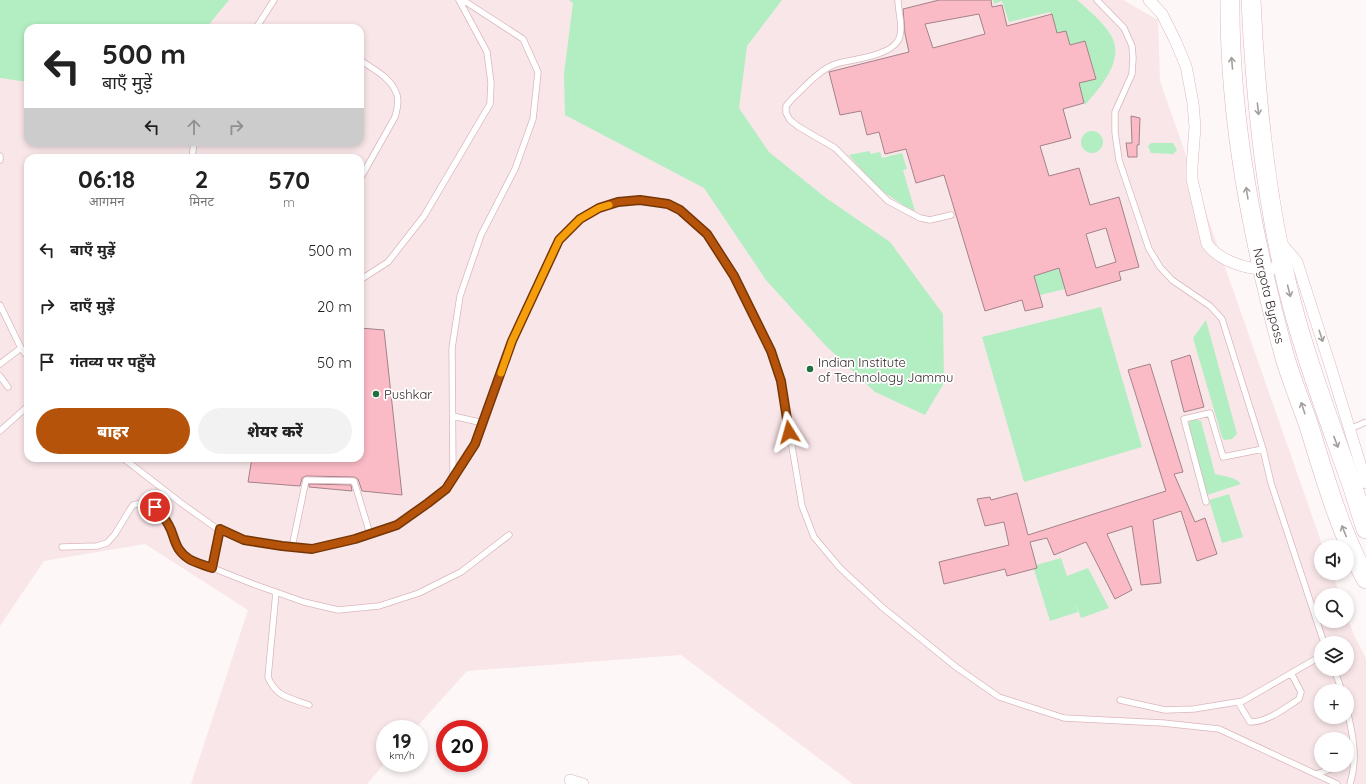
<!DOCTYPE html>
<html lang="hi">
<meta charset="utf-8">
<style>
:root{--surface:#fff;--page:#f2f2f2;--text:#222;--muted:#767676;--accent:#b45309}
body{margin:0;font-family:Quicksand,"Noto Sans Devanagari",sans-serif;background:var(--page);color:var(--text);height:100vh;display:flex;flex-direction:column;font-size:15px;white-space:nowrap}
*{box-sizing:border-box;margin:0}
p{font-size:13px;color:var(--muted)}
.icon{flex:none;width:22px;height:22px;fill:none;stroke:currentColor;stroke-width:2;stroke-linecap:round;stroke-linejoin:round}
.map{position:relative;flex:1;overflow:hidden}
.panel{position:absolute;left:24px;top:154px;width:340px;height:308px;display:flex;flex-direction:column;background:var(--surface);border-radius:12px;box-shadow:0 2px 6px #0003}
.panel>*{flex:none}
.top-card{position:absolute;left:24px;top:24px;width:340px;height:122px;border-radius:12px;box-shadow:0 2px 6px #0003;background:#fff;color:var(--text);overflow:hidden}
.fabs{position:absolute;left:1314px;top:540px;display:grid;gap:8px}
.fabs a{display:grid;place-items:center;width:40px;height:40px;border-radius:50%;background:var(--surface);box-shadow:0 2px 6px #0003;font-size:20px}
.speed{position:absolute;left:376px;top:720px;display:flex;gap:8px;font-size:20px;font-weight:700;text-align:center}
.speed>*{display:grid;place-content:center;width:52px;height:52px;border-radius:50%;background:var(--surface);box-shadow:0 2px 6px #0003;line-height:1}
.speed small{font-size:10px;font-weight:400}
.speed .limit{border:6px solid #d22;background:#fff;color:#111}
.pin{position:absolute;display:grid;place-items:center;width:34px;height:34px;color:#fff;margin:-17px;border:2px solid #fff;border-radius:50%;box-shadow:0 1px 4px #0007}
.me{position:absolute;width:44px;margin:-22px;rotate:352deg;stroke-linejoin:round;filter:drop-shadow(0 0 3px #0008)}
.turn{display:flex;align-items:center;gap:14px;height:84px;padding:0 12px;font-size:18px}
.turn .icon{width:52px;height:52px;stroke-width:2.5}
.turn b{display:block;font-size:28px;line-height:34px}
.lanes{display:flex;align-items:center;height:38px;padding:0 12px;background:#0003;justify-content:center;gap:20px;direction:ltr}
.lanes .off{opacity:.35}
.eta{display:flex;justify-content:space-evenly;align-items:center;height:68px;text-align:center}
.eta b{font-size:24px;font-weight:800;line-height:28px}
.action{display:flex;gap:8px;margin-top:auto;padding:8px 12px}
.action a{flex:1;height:46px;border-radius:24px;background:var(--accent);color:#fff;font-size:16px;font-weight:800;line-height:46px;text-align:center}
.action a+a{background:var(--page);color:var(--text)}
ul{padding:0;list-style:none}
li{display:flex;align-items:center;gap:12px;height:56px;padding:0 12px}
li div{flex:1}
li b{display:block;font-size:15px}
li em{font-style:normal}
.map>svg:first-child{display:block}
.built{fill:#f9e6e9;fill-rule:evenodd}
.green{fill:#b2eec1}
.building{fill:#fbbbc6;stroke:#a38288;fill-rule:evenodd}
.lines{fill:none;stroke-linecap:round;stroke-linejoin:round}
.service-casing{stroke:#dab7bc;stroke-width:7}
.minor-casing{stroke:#dab7bc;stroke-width:12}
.trunk-casing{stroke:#dab7bc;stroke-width:20}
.service{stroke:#fff;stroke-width:5.5}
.minor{stroke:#fff;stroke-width:11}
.trunk{stroke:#fff;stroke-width:19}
.oneway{stroke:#a49e9f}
.route-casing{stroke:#753606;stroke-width:10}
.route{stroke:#b45309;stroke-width:7}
.slow{stroke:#f59e0b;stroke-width:7}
.poi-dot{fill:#1f6f3f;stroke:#fff;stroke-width:1.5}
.labels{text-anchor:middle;stroke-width:3.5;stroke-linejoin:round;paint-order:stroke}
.street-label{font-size:13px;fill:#342729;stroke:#fff}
.poi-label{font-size:13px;fill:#342729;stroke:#fff;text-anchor:start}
</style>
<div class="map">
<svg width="1366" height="784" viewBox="0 0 1366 784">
<rect width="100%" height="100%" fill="#fef7f8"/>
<path class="built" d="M0,0H1123L1158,20L1160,81L1323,547H1321V573H1332L1340,595H1321V621H1347V615L1353,633L1366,659V784H853L681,655L467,671L415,729H385V763L367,784H191L248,610L145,544L44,561L0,626ZM28,28H360V142H28ZM28,158H360V458H28ZM1321,643H1347V669H1321ZM1321,691H1347V717H1321ZM1321,739H1347V765H1321Z"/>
<path class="green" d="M0,0H229L206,28H28V82L0,78Z
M569,0H782L747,46L739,108L769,152L826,198L890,242L943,314L944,383L925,415L875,392L825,345L766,280L704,188L565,115L564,74L573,3Z
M993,0H1077C1088,9 1110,28 1114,42C1121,65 1099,89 1085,105L1078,83L1096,78L1085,41L1070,45L1057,33L1050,12L1009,22L1002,1L994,4Z
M1081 142a11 11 0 1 1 22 0a11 11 0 1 1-22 0Z
M1151,143H1173L1177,150L1173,154L1151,153L1148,146Z
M869,151L871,154L880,152L882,158L902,153L907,169L903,170L915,211L903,205L876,187L849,155Z
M1059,268L1065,289L1040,295L1034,276Z
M1101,307L1142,447L1024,482L982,337Z
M1206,320L1237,434L1232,439L1224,440L1222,437L1193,338Z
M1194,419L1201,421L1215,474C1223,476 1236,477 1241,484L1207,495L1188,426L1190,421Z
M1229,494L1243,537L1222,543L1209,500Z
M1061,558L1067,576L1088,568L1109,608L1081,618L1075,602L1078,612L1050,621L1033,566Z"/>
<path class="building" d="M939,0H991L992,7L1002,5L1007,26L1052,14L1057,33L1066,31L1070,45L1085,41L1096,79L1079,83L1084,103L1063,109L1071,138L1040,146L1049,176L1079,168L1090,205L1119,197L1139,267L1119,272L1121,280L1067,296L1059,268L1034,276L1043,307L1025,311L1022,300L985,311L944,175L916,183L906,149L885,154L879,132L867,135L861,111L840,115L829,72L909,52L905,34L903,9ZM979,14L985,34L933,48L925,24ZM1106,228L1116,262L1096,268L1086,234Z
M1131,116L1140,118L1139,145H1137V157H1128L1126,143H1132Z
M360,328L384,330L402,495L362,491L358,479L354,477L306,476L302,478L300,486L248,482L252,458H360Z
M1190,355L1204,407L1184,412L1171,361Z
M1150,364L1183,472L1174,474L1195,522L1205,518L1217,554L1197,561L1181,511L1153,520L1161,583L1141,585L1132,526L1107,534L1132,590L1115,599L1086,542L1054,555L1047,538L1030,542L1037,568L1007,576L1005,569L944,584L939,562L1009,545L1004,522L985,526L977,499L990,497L991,500L1017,493L1028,535L1166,491L1128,370Z
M309,484L351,485L352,491L309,487Z"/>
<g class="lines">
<g class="service-casing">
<path id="service" d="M898,0C898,12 905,32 897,42C887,56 855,59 839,63C820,68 805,87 791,100L786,106V113L790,120L799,127L835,148L888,201L920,218L930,220L951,215
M1097,0L1124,28L1132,46L1133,58L1132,74L1115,112V132L1119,160L1149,249L1160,267L1172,280L1210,306L1222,319L1263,449L1271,483L1324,643
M256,28L274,0
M360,60C373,69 392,78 397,95C399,101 397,110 395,117L360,179
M0,156V160
M192,158L194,142
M360,280L388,262L424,216L490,104L491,83L487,52L459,0
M0,305L21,348L28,357
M0,364L21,348
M0,376L8,387
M453,416L483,423
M1350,429L1366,422
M0,431L28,406
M123,458L181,503L216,528L244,540L282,546L312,549L355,539L397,525L428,503L446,489L475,444L512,341L559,240L580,219L599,208L618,202L640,200L668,204L680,210L707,234L734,276L771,351L781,381L802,506L814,537L840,568L882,607L956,667L999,697L1064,718L1163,723L1219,729L1337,784
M453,477L452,348L460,296L481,235L515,169L533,119L538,72L523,39L463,0
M1206,502L1184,419L1210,413L1223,457L1263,449
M62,547L97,546L107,543L115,534L129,511L133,505L141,503L147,504L155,507L161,513L171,530L175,545L180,552L190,559L253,584L304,602L338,610L379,606L419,593L461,572L509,535
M292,547L306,480L354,481L370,534
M212,568L220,529
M276,592L268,677C276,697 290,698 309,705
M1334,669L1342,691
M1120,700L1165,710L1194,709L1243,701L1321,656
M1238,702L1250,722C1268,722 1285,708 1299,699L1301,692L1291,673
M1347,710C1353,735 1358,759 1350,784
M1316,774L1344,765"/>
</g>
<g class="minor-casing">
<path id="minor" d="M1149,0L1162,14L1175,40L1186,66L1193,103L1195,127L1192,166V179L1207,244C1219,260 1244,269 1264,269C1270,269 1276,268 1283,268
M1281,243L1297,262L1330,365L1366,483
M570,780L583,784"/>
</g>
<g class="trunk-casing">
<g id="trunk">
<path id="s1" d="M1230,0C1229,121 1253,241 1285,358C1292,381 1301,403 1309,426C1325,478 1340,531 1366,579"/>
<path d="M1251,0C1255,89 1263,179 1283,267C1298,338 1324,406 1348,474C1355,492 1360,511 1366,529"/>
</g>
</g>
<use href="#service" class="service"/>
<use href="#minor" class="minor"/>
<use href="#trunk" class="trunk"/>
</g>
<defs><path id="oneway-shaft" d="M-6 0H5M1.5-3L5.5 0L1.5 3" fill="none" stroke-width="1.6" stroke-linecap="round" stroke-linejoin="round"/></defs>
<g class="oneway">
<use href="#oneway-shaft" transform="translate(1232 63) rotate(-95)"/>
<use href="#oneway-shaft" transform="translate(1258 109) rotate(84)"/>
<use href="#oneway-shaft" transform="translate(1247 193) rotate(-99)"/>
<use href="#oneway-shaft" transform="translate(1289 291) rotate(76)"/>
<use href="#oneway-shaft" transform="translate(1321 336) rotate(72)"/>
<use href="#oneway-shaft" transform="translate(1303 408) rotate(-108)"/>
<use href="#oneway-shaft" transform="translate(1336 442) rotate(69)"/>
<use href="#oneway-shaft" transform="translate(1344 531) rotate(-112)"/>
</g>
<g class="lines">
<g class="route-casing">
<path id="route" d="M155,507C161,513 167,521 171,530C176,543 176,550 189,559C195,563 205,565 212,568L220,529L244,540L282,546L312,549L355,539L397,525L428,503L446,489L475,444L512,341L559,240L580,219L599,208L618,202L640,200L668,204L680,210L707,234L734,276L771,351L781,381L789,432"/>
</g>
<use href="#route" class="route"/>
<path class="slow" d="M501,373L512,341L559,240L580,219L599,208L609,205"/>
</g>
<g class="poi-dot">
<circle cx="810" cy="369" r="4"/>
<circle cx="376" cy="394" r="4"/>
</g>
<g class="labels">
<g class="street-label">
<text dy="5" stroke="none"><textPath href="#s1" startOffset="299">Nargota Bypass</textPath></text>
</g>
<g class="poi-label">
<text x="818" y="367">Indian Institute<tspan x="818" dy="15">of Technology Jammu</tspan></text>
<text x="384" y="399">Pushkar</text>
</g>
</g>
</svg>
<div class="fabs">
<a><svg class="icon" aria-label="sound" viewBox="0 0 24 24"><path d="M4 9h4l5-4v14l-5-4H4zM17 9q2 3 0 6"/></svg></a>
<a><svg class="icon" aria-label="search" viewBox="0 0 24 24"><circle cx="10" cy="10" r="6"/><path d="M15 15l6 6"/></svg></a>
<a><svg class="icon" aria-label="layers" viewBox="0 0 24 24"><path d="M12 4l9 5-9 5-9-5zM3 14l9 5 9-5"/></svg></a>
<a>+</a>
<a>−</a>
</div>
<div class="speed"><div>19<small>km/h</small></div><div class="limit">20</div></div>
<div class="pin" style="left:155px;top:507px;background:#d93025"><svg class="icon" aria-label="arrive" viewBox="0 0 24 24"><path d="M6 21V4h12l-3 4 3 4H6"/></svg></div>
<svg class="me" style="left:789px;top:432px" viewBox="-20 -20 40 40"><path d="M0-17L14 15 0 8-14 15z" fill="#b45309" stroke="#fff" stroke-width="4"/></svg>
<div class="top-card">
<div class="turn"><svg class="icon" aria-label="left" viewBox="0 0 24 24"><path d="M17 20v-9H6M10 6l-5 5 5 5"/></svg><div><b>500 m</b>बाएँ मुड़ें</div></div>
<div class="lanes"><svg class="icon" aria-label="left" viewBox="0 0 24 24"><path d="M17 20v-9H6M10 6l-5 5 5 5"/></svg><svg class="icon off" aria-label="ahead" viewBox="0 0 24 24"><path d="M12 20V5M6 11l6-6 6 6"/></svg><svg class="icon off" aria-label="right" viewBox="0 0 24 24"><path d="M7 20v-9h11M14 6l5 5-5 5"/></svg></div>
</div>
<section class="panel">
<div class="eta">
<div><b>06:18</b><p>आगमन</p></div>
<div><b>2</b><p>मिनट</p></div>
<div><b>570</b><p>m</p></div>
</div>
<ul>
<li><svg class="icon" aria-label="left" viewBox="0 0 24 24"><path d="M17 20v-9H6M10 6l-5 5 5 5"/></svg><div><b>बाएँ मुड़ें</b></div><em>500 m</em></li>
<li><svg class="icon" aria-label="right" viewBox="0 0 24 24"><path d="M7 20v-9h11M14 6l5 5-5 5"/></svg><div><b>दाएँ मुड़ें</b></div><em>20 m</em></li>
<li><svg class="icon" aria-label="arrive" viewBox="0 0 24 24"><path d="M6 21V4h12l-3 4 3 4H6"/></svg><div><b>गंतव्य पर पहुँचे</b></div><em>50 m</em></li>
</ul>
<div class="action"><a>बाहर</a><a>शेयर करें</a></div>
</section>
</div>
